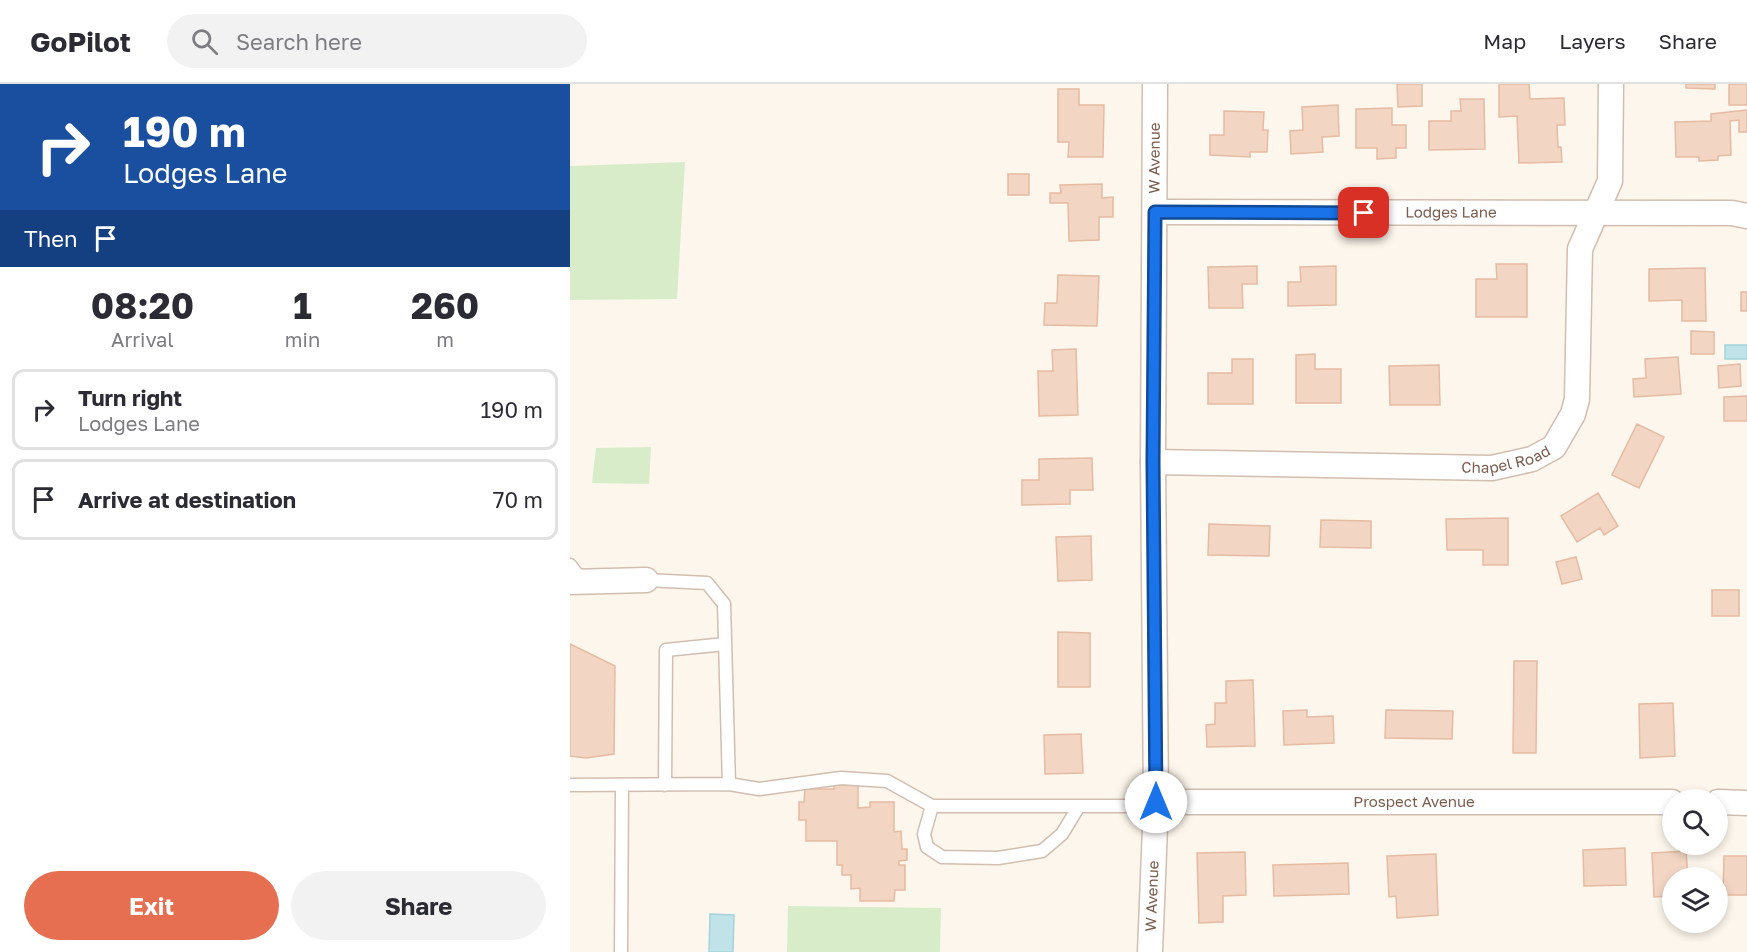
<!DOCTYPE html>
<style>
:root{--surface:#fff;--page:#f2f2f3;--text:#2b2b33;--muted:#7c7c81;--line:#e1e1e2;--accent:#e76f51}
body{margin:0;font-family:"Golos Text",sans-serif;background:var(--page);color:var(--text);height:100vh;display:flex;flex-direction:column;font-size:22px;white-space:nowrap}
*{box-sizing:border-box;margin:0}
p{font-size:20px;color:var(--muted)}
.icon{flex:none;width:33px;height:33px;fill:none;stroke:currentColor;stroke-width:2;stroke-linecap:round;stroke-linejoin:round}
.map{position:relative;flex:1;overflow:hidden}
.side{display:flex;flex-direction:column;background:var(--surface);width:570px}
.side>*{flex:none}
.top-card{background:#1a4fa0;color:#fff;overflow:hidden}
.controls{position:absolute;left:1092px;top:705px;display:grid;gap:12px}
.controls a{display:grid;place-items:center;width:66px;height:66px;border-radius:50%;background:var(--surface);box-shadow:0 3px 9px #0003;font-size:30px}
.pin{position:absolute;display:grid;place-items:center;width:51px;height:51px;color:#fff;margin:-26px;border-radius:12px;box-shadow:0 3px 9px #0006}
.me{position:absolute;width:66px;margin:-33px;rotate:0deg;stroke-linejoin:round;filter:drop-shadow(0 0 4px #0008)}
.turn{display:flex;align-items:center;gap:21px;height:126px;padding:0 24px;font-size:27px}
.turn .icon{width:78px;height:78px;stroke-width:2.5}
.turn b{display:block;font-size:42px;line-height:51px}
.then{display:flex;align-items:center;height:57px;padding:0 24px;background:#0003;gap:12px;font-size:22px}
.eta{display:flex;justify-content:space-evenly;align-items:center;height:102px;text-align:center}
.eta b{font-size:36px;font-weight:700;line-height:42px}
.button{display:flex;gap:12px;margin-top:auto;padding:12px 24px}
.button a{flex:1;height:69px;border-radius:36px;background:var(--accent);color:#fff;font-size:24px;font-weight:700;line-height:69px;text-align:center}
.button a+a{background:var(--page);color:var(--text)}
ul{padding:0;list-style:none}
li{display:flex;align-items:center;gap:18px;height:81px;margin:0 12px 9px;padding:0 12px;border:3px solid var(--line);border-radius:12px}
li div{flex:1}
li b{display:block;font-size:22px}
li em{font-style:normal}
header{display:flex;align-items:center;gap:36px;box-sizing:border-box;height:84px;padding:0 30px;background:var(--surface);border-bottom:2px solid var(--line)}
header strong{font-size:28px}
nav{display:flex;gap:33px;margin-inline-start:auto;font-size:21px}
.search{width:420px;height:54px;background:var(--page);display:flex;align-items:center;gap:15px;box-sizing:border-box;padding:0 21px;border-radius:33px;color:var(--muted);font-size:22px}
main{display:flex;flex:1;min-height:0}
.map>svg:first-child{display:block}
.green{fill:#d8ecc9}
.water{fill:#bfe3e8;stroke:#a5d3da;stroke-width:1.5}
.building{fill:#f3d5c3;stroke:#e6bba3;stroke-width:1.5}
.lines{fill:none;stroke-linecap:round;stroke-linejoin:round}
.service-casing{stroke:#d1beb0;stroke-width:15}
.minor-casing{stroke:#d1beb0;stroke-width:27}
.service{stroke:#fff;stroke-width:12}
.minor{stroke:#fff;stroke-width:24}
.route-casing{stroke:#114b97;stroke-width:15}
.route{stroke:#1a73e8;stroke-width:10}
.labels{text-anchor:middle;stroke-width:6;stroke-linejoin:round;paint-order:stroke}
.street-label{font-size:15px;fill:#7a5c4d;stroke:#fffaf3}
</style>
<header>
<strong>GoPilot</strong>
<div class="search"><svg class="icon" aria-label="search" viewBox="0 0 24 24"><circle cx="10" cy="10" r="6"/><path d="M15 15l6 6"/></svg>Search here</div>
<nav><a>Map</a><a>Layers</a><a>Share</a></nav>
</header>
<main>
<section class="side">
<div class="top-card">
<div class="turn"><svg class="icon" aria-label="right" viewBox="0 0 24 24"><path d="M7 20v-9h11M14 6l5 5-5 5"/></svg><div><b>190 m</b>Lodges Lane</div></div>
<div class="then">Then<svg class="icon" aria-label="arrive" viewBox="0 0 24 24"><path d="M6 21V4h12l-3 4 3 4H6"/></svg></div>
</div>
<div class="eta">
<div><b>08:20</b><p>Arrival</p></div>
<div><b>1</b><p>min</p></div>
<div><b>260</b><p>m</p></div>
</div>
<ul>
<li><svg class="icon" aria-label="right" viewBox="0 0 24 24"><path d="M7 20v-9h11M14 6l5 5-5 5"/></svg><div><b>Turn right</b><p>Lodges Lane</p></div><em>190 m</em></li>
<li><svg class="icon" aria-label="arrive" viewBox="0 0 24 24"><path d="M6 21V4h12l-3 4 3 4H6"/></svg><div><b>Arrive at destination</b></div><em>70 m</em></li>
</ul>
<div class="button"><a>Exit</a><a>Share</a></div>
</section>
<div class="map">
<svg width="1177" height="868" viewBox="0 0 1177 868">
<rect width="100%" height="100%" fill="#fdf6ec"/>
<path class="green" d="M115,78L107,215L0,216V82Z
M81,363L79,400L22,399L26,364Z
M218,822L371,824L370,868H217Z"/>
<path class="water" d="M1155,261H1177V275H1155Z
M140,830L164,831L163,868H139Z"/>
<path class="building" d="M827,0H852V22L828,23Z
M929,0H959L960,15L994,14L995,41H987L988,63H991L992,78L949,79L947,32L929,33Z
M1116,0H1145V5L1116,4Z
M1159,0H1177V21H1159Z
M488,5H509V21H534L533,73H498L499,58H488Z
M890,15H914L915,65L859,66V37H881V27H891Z
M768,21L769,52L752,53L753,68L721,70L720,47L733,46L732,23Z
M822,24V41H836V64H826V74L807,75V64H786V25Z
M1177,26V48H1169V36L1160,37L1161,71L1148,72V76L1129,77V73H1106L1105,38L1141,37V30Z
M654,27L694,28L693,46H698L697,68H680V73L640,71V51H654Z
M438,90H459V111H438Z
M532,100V114L543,113V133H529V156L499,157L498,119H480V109H491L490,101Z
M926,180H957V233H906V195H927Z
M687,182V200H672L673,224H639L638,183Z
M766,182V221L718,222V198H731L730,183Z
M1135,184L1136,237H1112V216L1079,217V185Z
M488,191L529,192L527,242L474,241L475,219H487Z
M1171,208H1177V227H1171Z
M1121,247L1144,248V270H1121Z
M506,265L508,331L469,332L468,287H483L482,266Z
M745,270V285H771V319H726V271Z
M1108,273L1111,310L1064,313L1063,295L1076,294L1075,275Z
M662,275H683V320H638V289H662Z
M1170,280L1171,302L1149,304L1148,282Z
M869,281L870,321H820L819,282Z
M1177,312V337H1154V313Z
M1067,340L1094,353L1069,404L1042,391Z
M522,374L523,406H500V420L452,421V396H469V375Z
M1028,409L1048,442L1034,451L1030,444L1007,458L991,432Z
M938,434V481H913V466H877L876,435Z
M751,436L801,437V464L750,463Z
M639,440L700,442L699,472L638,471Z
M521,452L522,496L488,497L486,453Z
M1006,473L1012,495L992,500L986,478Z
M1142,506H1169V532H1142Z
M488,548L520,549V603H488Z
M0,560L45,582L44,670L16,674L0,672Z
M944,577H967L966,669H943Z
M683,596L685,662L637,663L636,641L645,640V619H656V597Z
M1103,619L1105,672L1070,674L1069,620Z
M737,626V633L763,632L764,659L714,661L713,627Z
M816,626L883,627L882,655L815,654Z
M511,650L513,689L475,690L474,651Z
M264,701H288V724L300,723V718H324V748L331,747L332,765H337V776L329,777V781H335V806H325L324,817H290V804L281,805V791H272V781H267V757H236V736H229V718H234L235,705H264Z
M1055,764L1056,801L1014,802L1013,766Z
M1116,767L1118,794H1102V812L1084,813L1082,769Z
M675,768L676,811L653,812V838L629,839L627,769Z
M866,770L868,831L827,834L826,812L819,813L817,772Z
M1154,772H1177V811H1153Z
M778,779L779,810L704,812L703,781Z"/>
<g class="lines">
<g class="service-casing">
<path id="service" d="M0,481L14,499
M76,496L137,499L154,520L159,700L189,705L271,694L317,697L362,722H560L586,718
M0,701L159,700
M95,701L96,566L155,560
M362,722L354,750L357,763L372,773L428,774L472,767L492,750L509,722
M51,868L52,701"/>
</g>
<g class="minor-casing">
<g id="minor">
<path id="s1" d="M585,128L1162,129L1177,132"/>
<path id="s2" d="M583,378L922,384L962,375L984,363L1003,330L1007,315L1010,165L1040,97L1041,0"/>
<path d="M0,498L76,496"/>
<path id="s3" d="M586,718H1102"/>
<path d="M1148,718L1177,719"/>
<path id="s4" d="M580,868L586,718L583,378L585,0"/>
</g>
</g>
<use href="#service" class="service"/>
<use href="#minor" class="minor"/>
</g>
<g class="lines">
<g class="route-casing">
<path id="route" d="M586,718L583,378L585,128L794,129"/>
</g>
<use href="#route" class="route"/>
</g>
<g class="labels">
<g class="street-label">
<text dy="5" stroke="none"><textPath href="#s4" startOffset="794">W Avenue</textPath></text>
<text dy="5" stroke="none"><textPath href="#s1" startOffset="296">Lodges Lane</textPath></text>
<text dy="5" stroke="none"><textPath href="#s2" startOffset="354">Chapel Road</textPath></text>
<text dy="5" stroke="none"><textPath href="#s3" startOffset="258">Prospect Avenue</textPath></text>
<text dy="5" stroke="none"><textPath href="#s4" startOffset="56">W Avenue</textPath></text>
</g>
</g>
</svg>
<div class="controls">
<a><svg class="icon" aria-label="search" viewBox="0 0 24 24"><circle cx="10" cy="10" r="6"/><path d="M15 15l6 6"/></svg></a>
<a><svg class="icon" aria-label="layers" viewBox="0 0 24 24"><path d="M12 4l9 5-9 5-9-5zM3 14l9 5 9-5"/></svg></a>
</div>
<div class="pin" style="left:794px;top:129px;background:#d93025"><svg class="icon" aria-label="arrive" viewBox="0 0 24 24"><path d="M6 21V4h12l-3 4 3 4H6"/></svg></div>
<svg class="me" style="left:586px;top:718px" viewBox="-20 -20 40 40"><circle r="19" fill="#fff"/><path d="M0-13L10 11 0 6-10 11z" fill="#1a73e8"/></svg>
</div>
</main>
